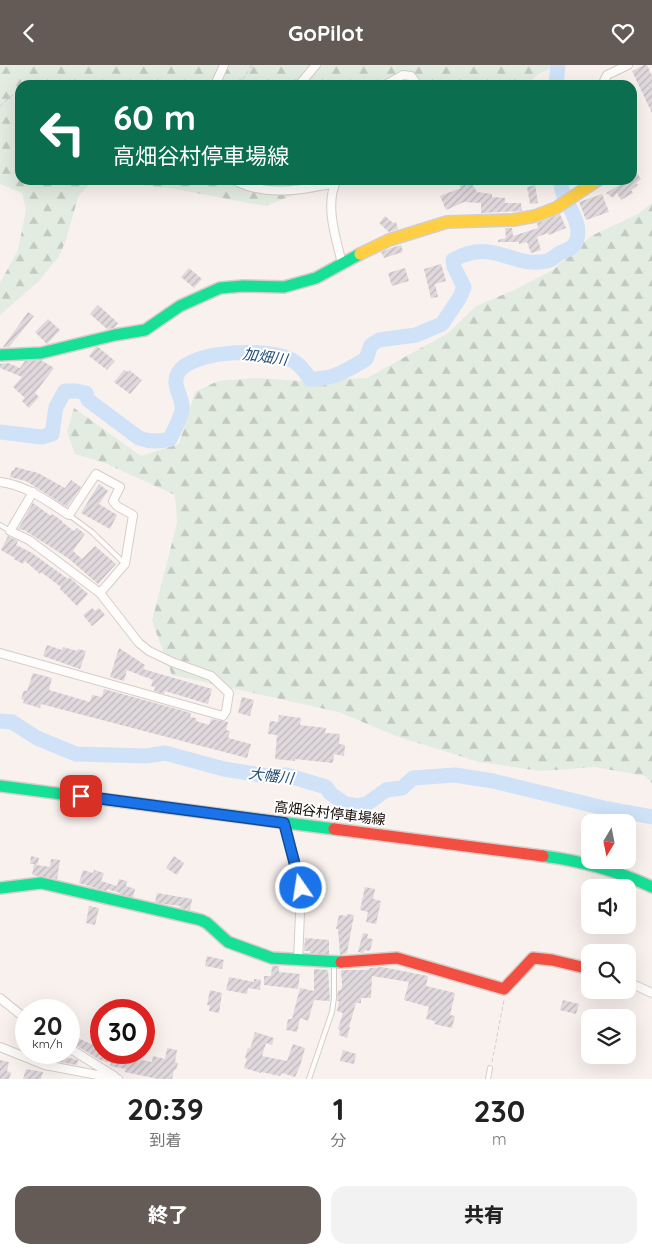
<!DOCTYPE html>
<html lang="ja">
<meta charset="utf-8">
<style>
:root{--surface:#fff;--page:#f2f2f2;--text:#222;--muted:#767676;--accent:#645b57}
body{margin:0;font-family:Quicksand,"Noto Sans JP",sans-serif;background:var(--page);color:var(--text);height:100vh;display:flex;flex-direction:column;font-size:19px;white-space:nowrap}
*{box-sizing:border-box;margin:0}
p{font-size:16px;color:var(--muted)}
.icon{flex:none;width:28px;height:28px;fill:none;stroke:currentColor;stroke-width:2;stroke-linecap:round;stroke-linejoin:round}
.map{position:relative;height:1014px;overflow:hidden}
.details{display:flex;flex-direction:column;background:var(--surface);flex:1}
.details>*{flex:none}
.top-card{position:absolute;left:15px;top:15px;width:622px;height:105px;border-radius:15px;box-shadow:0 5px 20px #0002;background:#0b6e4f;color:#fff;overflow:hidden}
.needle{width:32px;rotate:190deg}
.buttons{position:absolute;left:581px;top:749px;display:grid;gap:10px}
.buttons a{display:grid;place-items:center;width:55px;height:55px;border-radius:10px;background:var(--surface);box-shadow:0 5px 20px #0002;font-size:25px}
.speed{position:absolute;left:15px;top:934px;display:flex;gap:10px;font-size:25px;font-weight:700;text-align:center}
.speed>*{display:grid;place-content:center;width:65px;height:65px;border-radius:50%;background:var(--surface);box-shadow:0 5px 20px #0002;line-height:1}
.speed small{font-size:12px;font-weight:400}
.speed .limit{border:8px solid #d22;background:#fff;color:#111}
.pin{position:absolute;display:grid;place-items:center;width:42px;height:42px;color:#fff;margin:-21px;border-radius:10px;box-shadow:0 2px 8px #0006}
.me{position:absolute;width:55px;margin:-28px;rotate:347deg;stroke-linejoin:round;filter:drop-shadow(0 0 4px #0008)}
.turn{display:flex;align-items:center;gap:18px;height:105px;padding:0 15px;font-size:22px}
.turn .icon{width:65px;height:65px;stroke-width:2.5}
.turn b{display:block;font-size:35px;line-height:42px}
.eta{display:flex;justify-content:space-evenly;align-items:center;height:85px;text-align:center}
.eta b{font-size:30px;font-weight:800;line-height:35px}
.button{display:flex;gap:10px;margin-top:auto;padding:10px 15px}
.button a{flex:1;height:58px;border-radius:15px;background:var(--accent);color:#fff;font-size:20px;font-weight:800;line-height:58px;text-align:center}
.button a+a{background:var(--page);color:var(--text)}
header{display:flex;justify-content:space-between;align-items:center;height:65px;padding:0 15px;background:var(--accent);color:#fff;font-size:22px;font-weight:800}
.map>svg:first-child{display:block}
.forest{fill:url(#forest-firs)}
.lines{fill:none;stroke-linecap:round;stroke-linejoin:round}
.river{stroke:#cfe2f8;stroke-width:15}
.building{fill:url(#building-hatch)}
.lane-casing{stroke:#d6cdc8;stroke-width:6}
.street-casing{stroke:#d6cdc8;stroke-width:10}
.fast-casing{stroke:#d6cdc8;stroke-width:14}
.slow-casing{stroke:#d6cdc8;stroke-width:14}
.jam-casing{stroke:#d6cdc8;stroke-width:14}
.path{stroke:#d1cecd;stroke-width:1;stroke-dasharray:4 2.5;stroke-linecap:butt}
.lane{stroke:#fefdfc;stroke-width:4}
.street{stroke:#fefdfc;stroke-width:8}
.fast{stroke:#16e098;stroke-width:11}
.slow{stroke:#ffcf43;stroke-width:11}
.jam{stroke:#f24e42;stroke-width:11}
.route-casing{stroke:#114b97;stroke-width:12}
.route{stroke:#1a73e8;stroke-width:9}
.labels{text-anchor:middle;stroke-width:4;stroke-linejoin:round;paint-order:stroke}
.street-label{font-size:14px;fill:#140a05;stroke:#fff}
.water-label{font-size:15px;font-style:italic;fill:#224e77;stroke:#fff}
</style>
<header><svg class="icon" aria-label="back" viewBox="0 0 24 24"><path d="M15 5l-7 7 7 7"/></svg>GoPilot<svg class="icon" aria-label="heart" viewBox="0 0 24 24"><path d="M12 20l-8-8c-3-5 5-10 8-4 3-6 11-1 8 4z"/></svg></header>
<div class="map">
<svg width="652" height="1014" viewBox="0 0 652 1014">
<defs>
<pattern id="forest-firs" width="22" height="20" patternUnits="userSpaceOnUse" patternTransform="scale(1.25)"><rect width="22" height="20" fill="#e3ece0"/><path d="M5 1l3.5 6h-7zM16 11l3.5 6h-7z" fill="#c2c9bf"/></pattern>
<pattern id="building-hatch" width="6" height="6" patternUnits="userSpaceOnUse" patternTransform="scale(1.25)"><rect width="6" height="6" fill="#dfd8dd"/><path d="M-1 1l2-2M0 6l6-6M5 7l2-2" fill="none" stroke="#beb8bc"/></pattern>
</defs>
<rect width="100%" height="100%" fill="#f8f1ee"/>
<path class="forest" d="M0,0H558L538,9L527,20H20V115H333L265,141L170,123L117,118L91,117L78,132L66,175L59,191L39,216L0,250V218L18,185L26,145L22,128L0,119Z
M652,138V718L645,711L594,702L541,706L479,697L396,671L339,647L172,610L152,556L177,458L175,430L105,398L75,389L67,367L74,343L141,391L179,379L195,327L218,316L257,313L299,316L367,313L448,268L476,241L514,225L553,205L591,171L638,149Z"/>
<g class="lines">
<path class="river" d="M556,20L558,0
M0,367L42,372L52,369L56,342L65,326H76L86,328L88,335L139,373C150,377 159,377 170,374C174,365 180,355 182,345C184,333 171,321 178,308C191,284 274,282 295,297C301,301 306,308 310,314C332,315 348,305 366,294L371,280L379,275L416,270L442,259L460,232L464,222L454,202L453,195C494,172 512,204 547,196C552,195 556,190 560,188C566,185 573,184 576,177C585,154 559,136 561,115
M0,656L12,657L37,673L76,689L146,691L165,688L224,704L267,711L286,710L326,722L330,728L344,738L358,741L368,738L386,725L402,723L413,713L455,710L493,716L604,743L652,752"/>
</g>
<path class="building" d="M644,0H647L652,11V48L632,6Z
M632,101L641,114L636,118L638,120L631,125L633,128L621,135L617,128L613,133L606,128L623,118L621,115H632Z
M457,115H470L477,127L492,129V132L505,133V138H521L522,146L481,148V138L464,137L446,145L440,131L461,123Z
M535,120L538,138L530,139L527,122Z
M602,129L609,147L586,155L579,137Z
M560,149L566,163L549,170L548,168L537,172L541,185L531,188L527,177L519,179V177H498V175L506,173L505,163H512L513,171L538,163L537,158Z
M385,151L393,158L396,157L398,164L389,167L379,158Z
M401,180L403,187L384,193L381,187L391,183Z
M441,199L446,216L435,219L438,232L431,233L424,204Z
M189,203L202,214L194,223L181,212Z
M405,203L409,216L392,221L388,208Z
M98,240L118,258L114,263L107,264L90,249Z
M28,247L34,251L9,282H3Z
M48,254L60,265L47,279L35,267Z
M96,282H98L115,296L107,305L89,291Z
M41,295L54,303L35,328L39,332L29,343L22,336L25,333L13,322L22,312L0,303V299L8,298L20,303L25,296Z
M124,305L129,307V305L142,315L130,329L114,317Z
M15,402L38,408L65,423L71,415L81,422L67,442L26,416L10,412L12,405L14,406Z
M99,419L108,426L99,439L117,450L110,464L81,448Z
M33,438L51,451L52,449L62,456V457L74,466L77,463L85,469L73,486L82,494L95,481L116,499L98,519L68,493L24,465L18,464Z
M8,471L18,476L16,480L32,488L68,514L69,512L88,529L77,541L60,524L61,522L41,507L40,509L25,496L23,499L14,494L15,493L1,485Z
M92,543L95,546L99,543L105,550L92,561L83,550Z
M47,580L62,585L63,582L77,586L78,584L86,586L80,604L43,591Z
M119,583L145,600L143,604L212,624L208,639L165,626L164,629L154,626L155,622L151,621L153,615L127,605L124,616L110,612Z
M33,608L52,613L49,625L90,637L92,630L102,632L104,624L191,648L190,652L196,653V656L209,660L211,654L228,657L226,665L230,666L228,673L251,679L247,693L41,639L40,643L23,638L24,635L21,634L24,625L27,626Z
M242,632L254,635L250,651L238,648Z
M279,650L301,653L300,660L326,663L325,668L340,669L339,679L345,680L344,691L334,689L333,698L295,694V696L275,694L277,670L268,669L270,656L278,657Z
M31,791L39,793L37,800L50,802L51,794L60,795L57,814L32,810L34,799H30Z
M174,791L184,798L177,810L166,803Z
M83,805L93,808L94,805L104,808L101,816L117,821L119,814L127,816L126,821L135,824L133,833L119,829L120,828L107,824L106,826L102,825L79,818Z
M365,822L375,824L373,834L381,836L376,859L366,857L368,847L360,845Z
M157,828L192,834L190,845L180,843L181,841L155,838Z
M89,841L99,843L95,860L86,858Z
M347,849L354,850L347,888L340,890L338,864H336L339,850L347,851Z
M363,868L368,869L367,873L373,874L370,886L365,885L363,888L358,887Z
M305,873L329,875V890L310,888V886H304Z
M207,891L224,895L222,904L205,901Z
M272,901H279V907L300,909L298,924L264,920V911H271Z
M382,902L428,911L426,921L455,928L450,950L455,951L452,963L434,959L435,956L426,954L429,942L404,935L409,917L372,911L371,933H361V938H356L349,962H350L347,973L339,970L340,965L338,964L343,948L337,946L339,936H337L338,925H341L342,920L341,905H369V903Z
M314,904L328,905L330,936L314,935L308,956L300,953L297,967L286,965L288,954H292L300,923L314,926Z
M229,912L254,917V914L261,915L260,925L248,923L247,929L226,925Z
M210,925L222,928L219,948L209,946L210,940H207Z
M563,935L579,939L576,949L560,945Z
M255,967L274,973L272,980L266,978L262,991L287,996L293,979L305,983L300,1001L295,1012L282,1008L280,1011L261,1007V1008L244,1003L247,994L245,993L248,983L250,984Z
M78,973L93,980L101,982V988H115V990L152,997L153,991L165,994L167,983L177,985L175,997L178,998L176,1005H174L172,1014H158L125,1007L126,1004L110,1001L111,998L100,995L74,979Z
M343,985L356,989L354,999L340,996Z
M29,988H58L57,990L78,995L77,1000L47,995Z
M0,995L9,997L7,1006L11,1008L9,1014H0Z
M26,1004L43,1007L41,1014H23Z"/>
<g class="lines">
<g class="lane-casing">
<path id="lane" d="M69,450L92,467L125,499
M0,460L10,466
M309,1014L332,947L334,933V900
M488,1014L490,1003"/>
</g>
<g class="street-casing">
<path id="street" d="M215,20L224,0
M299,20L316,0
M385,20L403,10L411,11L415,16L414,20
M602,20L607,10L628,0
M234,115C265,132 302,125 335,118
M337,115C324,138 336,174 342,198
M0,417C26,420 47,436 69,450L96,409L120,422L113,436L117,441L133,450L125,499L100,528
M0,588L223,651L226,646L229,628L211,611L172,597L149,586L139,578L100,528L29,475L10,466L33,427
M284,758L301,823L298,896
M628,917L652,928
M0,933L26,954
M0,982L45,1000L118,1014
M69,983L114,1011"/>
</g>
<g class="fast-casing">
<path id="fast" d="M0,290L41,288L115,270L145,265L180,241L220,223L243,221L284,222L316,213L360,189
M0,721L334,764
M543,791C582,796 616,805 652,822
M0,823L41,818L201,855L207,858L228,877L272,893L341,897"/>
</g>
<g class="slow-casing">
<path id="slow" d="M360,189L389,175L447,157L513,155L535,151L556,143L598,115"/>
</g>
<g class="jam-casing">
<path id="jam" d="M334,764L543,791
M341,897L397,893L504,924L533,893L552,895L590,904"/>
</g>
<path class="path" d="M59,20C77,18 98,15 116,20
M239,20L252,0
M0,41L15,28L20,27
M492,997L504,935"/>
<use href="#lane" class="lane"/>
<use href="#street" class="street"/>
<use href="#fast" class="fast"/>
<use href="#slow" class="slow"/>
<use href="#jam" class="jam"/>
</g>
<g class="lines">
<g class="route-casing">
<path id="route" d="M81,731L284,758L301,823"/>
</g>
<use href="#route" class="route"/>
</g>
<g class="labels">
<g class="street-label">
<text transform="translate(330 748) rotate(7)" y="5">高畑谷村停車場線</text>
</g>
<g class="water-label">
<text transform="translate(265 292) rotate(8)" y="5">加畑川</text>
<text transform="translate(271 711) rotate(7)" y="5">大幡川</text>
</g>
</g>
</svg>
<div class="buttons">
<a><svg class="needle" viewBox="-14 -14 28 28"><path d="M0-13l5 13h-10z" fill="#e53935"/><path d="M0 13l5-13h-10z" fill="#767676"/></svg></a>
<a><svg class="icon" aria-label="sound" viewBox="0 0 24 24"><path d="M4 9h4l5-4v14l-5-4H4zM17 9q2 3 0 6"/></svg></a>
<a><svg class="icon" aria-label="search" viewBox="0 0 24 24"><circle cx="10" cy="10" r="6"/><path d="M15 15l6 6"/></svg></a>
<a><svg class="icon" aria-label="layers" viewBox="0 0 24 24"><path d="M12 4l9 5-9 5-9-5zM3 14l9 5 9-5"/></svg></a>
</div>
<div class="speed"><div>20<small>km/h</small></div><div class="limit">30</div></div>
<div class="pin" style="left:81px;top:731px;background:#d93025"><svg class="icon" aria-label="arrive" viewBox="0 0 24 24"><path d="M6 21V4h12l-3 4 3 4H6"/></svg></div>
<svg class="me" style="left:301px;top:823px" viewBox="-20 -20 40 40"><circle r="17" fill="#1a73e8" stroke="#fff" stroke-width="3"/><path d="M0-11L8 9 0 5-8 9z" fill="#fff"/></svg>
<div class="top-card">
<div class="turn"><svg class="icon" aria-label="left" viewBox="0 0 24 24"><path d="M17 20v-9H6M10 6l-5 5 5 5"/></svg><div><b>60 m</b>高畑谷村停車場線</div></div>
</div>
</div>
<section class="details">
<div class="eta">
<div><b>20:39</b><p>到着</p></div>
<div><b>1</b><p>分</p></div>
<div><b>230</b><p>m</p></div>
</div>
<div class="button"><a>終了</a><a>共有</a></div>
</section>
